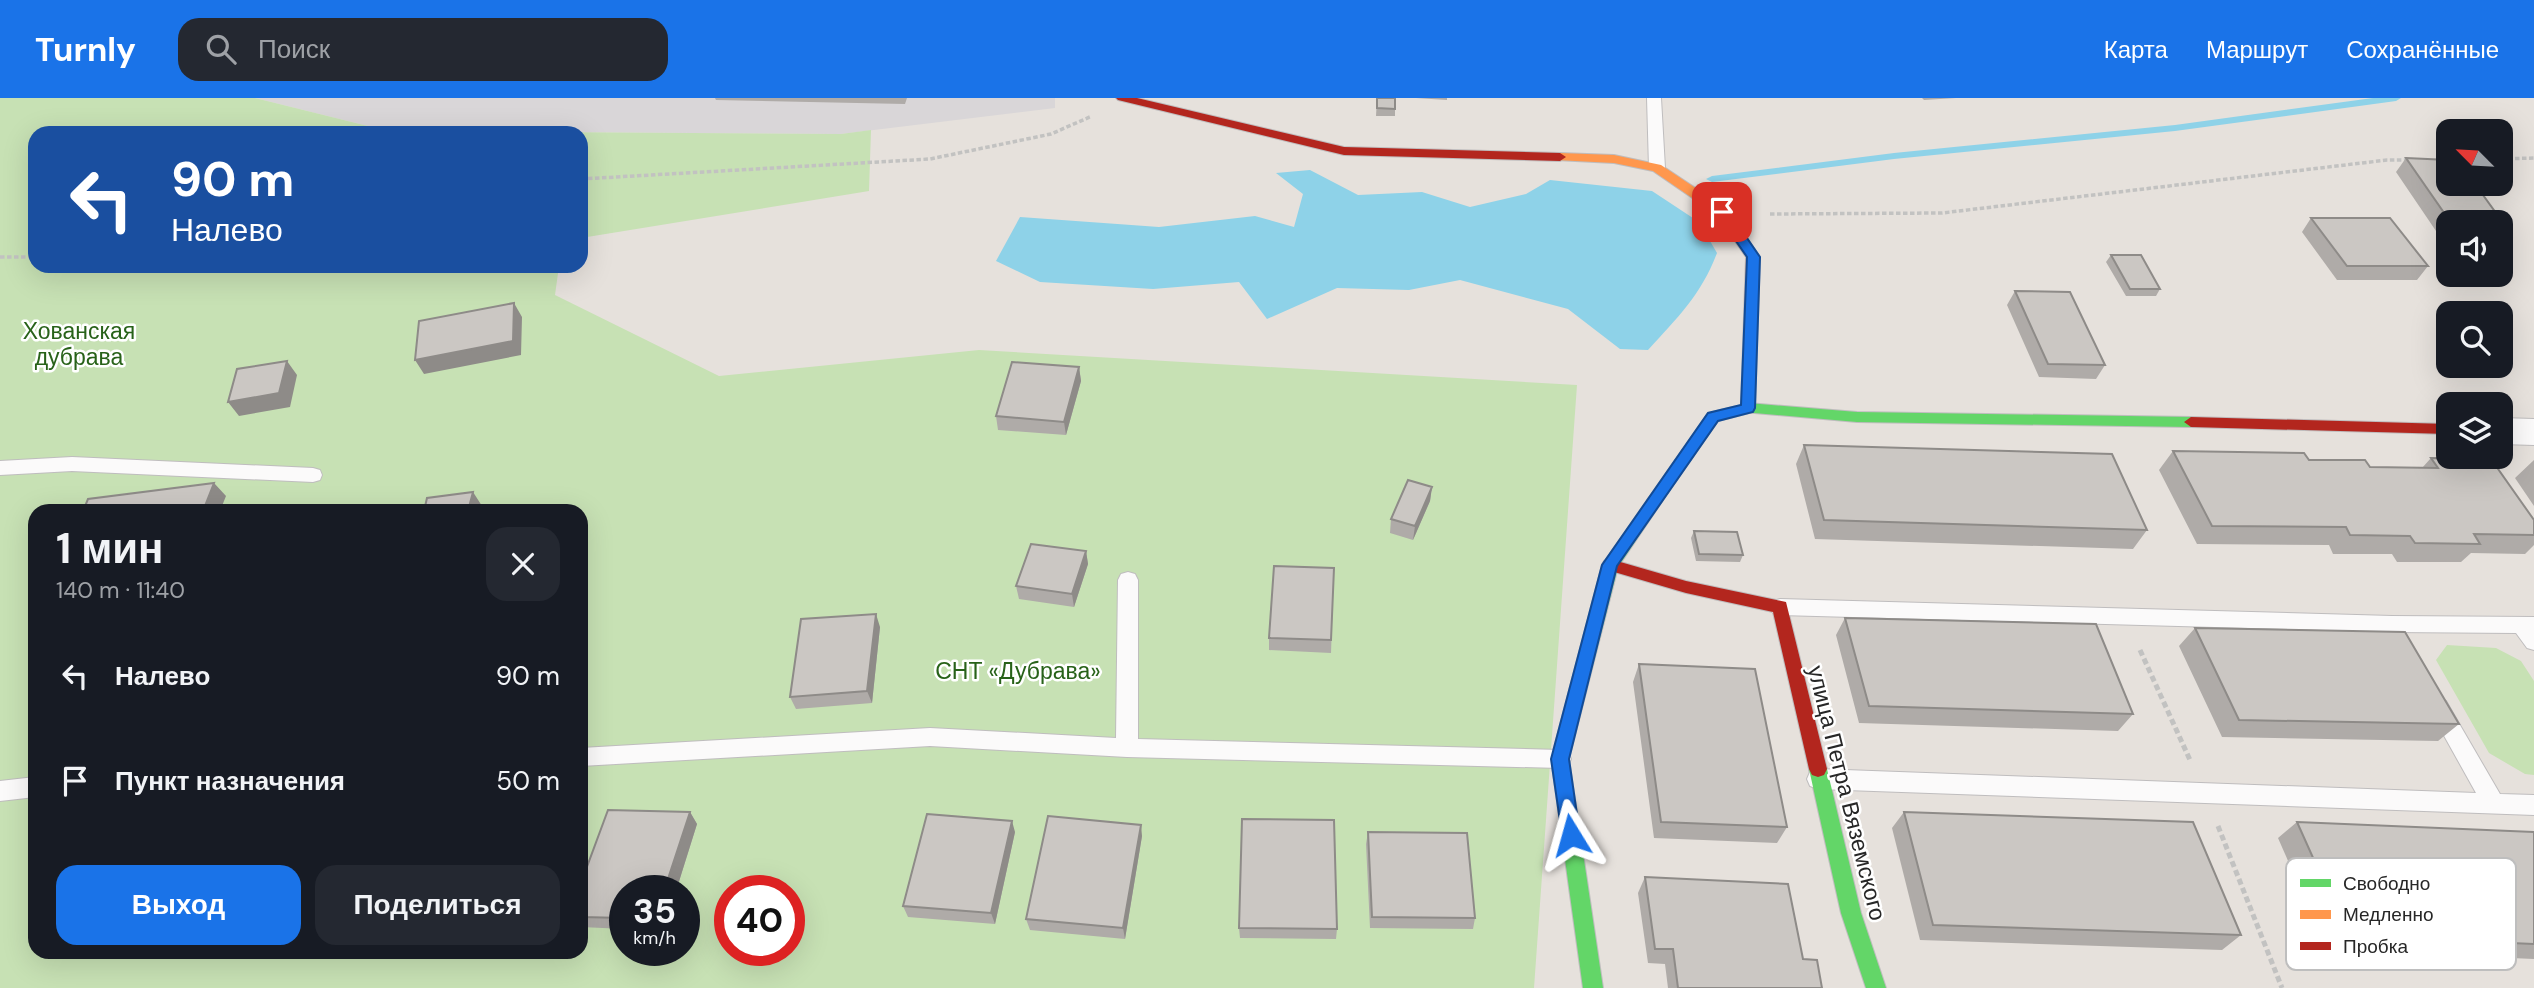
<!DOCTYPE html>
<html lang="ru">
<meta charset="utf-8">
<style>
:root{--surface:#171b24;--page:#242831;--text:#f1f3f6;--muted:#9ea1a6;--accent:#1a73e8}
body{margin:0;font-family:"DM Sans",sans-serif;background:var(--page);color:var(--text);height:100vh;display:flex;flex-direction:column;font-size:26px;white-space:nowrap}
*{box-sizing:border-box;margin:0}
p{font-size:23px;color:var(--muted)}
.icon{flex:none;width:38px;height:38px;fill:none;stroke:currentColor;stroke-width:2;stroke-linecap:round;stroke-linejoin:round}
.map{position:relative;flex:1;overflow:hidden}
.side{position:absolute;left:28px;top:406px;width:560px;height:455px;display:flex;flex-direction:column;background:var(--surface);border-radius:21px;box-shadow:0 7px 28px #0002}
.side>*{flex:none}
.guide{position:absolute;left:28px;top:28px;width:560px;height:147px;border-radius:21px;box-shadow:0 7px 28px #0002;background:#1a4fa0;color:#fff;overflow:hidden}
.needle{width:46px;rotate:294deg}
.buttons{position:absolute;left:2436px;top:21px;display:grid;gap:14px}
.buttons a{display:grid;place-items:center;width:77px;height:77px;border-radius:14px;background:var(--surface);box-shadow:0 7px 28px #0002;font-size:35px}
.speed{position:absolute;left:609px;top:777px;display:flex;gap:14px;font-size:35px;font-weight:700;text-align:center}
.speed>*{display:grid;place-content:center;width:91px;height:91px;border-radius:50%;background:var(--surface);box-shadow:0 7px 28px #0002;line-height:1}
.speed small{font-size:18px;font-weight:400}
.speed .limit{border:10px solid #d22;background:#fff;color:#111}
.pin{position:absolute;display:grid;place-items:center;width:60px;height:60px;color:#fff;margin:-30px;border-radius:14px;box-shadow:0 4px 10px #0006}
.me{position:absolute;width:77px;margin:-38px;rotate:352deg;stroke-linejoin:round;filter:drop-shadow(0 0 5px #0008)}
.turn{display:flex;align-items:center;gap:24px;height:147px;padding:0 28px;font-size:32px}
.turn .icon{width:91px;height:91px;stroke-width:2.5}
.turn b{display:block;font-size:49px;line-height:60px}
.round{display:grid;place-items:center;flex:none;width:74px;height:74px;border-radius:21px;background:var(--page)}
.headline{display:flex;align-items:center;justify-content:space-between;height:119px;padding:0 28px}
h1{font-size:42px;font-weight:700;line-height:52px}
.action{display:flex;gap:14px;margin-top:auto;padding:14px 28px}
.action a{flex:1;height:80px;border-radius:21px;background:var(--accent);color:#fff;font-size:28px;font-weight:700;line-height:80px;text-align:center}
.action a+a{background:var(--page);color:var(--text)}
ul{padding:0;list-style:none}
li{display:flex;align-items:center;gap:21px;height:105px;padding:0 28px}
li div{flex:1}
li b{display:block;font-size:26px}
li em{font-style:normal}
header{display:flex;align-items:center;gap:42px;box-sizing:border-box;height:98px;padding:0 35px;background:var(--accent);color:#fff}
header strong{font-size:33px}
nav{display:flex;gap:38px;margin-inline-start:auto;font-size:24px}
.search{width:490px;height:63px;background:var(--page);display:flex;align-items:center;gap:18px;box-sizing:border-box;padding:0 24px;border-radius:21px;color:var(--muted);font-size:26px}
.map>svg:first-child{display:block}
.industrial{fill:#d9d6d8}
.green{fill:#c7e1b4;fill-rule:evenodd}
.water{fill:#8ed2e8}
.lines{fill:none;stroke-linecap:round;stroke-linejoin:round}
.stream{fill:#8ed2e8;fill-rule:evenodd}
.lane-casing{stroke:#bfbdbe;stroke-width:2}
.street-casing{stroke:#bfbdbe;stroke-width:2}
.fast-casing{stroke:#bfbdbe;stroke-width:2}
.slow-casing{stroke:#bfbdbe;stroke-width:2}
.jam-casing{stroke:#bfbdbe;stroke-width:2}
.path-far1{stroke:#c2c2c1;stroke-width:3.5;stroke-dasharray:4.5 2.5;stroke-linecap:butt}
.path{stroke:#c2c2c1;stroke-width:5;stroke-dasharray:6 3.5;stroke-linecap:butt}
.lane{fill:#fbfafa;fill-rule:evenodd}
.street{fill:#fbfafa;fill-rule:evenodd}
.fast{fill:#63d668;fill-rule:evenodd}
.slow{fill:#ff974d;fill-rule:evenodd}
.jam{fill:#b3261e;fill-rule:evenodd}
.wall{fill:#afaba8}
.shaded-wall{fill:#8e8b88}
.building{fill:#cbc7c3;stroke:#8e8b88;stroke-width:2}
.route{fill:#1a73e8;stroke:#114b97;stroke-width:2}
.labels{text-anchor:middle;stroke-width:5;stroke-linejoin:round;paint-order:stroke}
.park-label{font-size:23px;fill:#286219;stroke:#fff}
.street-label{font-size:23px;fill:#272727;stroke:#fff}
.key{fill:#fff;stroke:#bebebe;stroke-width:2}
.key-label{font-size:19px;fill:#272727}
</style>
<header>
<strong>Turnly</strong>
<div class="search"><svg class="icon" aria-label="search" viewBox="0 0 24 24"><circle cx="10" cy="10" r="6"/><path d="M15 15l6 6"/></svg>Поиск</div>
<nav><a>Карта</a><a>Маршрут</a><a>Сохранённые</a></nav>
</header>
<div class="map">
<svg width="2534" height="890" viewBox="0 0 2534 890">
<rect width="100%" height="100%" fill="#e6e1dc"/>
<path class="industrial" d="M255,0H1055V10L841,36L388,33Z"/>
<path class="green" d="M0,0H255L388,33L841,36L871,32L869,93L581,140V35H35V168H559L555,197L719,278L979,252L1577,287L1534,890H0ZM35,413H581V854H35ZM625,793H684V852H625ZM730,793H789V852H730Z
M2447,547L2496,550L2521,563L2534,583V677L2525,676L2489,655L2436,562Z"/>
<path class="water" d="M1310,72L1358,97L1422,94L1470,109L1526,96L1550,82L1652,93L1699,124L1717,155C1701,197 1678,219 1648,252L1620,251L1568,211L1460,182L1409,192L1337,190L1267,221L1239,184L1153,191L1040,184L996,163L1020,119L1159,129L1255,118L1294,129L1303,96L1276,75Z"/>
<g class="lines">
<path class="stream" d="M2373,0H2401L2396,3L2175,33L1894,61L1712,84L1706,81L1712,78L1894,55L2175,27Z"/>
<g class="lane-casing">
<path id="lane" d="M1647,0H1661L1665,70L1657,75L1649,70Z
M72,359L313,370L320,372L322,377L320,382L313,384L72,373L0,377V363Z
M1128,474L1135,476L1138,482V641L1560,652L1568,654L1571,661L1568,668L1560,670L1127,659L930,648L581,668V650L930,630L1116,640L1118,482L1121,476Z
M1780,501L2392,518L2534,519V552L2527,550L2516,535L2392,534L1780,517L1773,515L1770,509L1773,503Z
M2439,600L2446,603L2500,696L2534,697V717L1818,691L1810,688L1807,681L1810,674L1818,671L2476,695L2428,609L2432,603Z
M35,679V699L0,703V683Z"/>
</g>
<g class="street-casing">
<path id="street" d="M2501,320L2534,321V347L2501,346Z"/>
</g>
<g class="fast-casing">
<path id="fast" d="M1748,305L1857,314L2191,319L2198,324L2191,329L1857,324L1743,314L1741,310Z
M1655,396L1663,402L1618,469L1569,661L1603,890H1583L1551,661L1602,467L1650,398Z
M1818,663L1824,665L1827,671L1861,815L1886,890H1866L1841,815L1809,671L1812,665Z"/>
</g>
<g class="slow-casing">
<path id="slow" d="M1560,55L1614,57L1661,67L1727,111L1760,159L1755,310L1753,314L1718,323L1660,406L1655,408L1647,402L1650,398L1708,315L1741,307L1746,159L1717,117L1653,73L1614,65L1556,62L1554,59Z"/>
</g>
<g class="jam-casing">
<path id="jam" d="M1116,0H1137L1344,49L1560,55L1566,59L1560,63L1344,57L1118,2Z
M2191,319L2448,326V336L2191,329L2184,324Z
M1610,461L1686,483L1786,504L1827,671L1824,677L1818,679L1812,677L1809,671L1773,514L1686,495L1604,471L1602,467L1604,463Z"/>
</g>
<path class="path-far1" d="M2501,61L2534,60
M581,81L930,61L1051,36L1092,18
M1770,116L1942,115L2387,62H2409
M0,159H35"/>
<path class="path" d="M2140,552L2190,662
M2218,728L2282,890"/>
<use href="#lane" class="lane"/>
<use href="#street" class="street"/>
<use href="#fast" class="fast"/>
<use href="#slow" class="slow"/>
<use href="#jam" class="jam"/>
</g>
<path class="wall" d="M715,0H907L905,6L716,2Z
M1377,0H1395V18H1376Z
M1416,0H1447V2Z
M1922,0H1956L1924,2Z
M2406,60L2501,122L2499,124H2448V133H2436L2396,74Z
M2311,120L2428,168L2417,182H2337L2302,134Z
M2111,157L2160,191L2156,198H2126L2106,164Z
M2015,193L2105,267L2096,281L2039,279L2007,207Z
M1079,269L1081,283L1066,337L998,332L996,318Z
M1804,347L2147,432L2133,451L1815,441L1796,366Z
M2173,353L2309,362L2370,369L2422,370L2431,360L2534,422V447L2525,456L2471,455L2461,464H2397L2392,456H2333L2329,447L2197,446L2159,372Z
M2534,362V408L2515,380Z
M1432,389L1430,403L1413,442L1390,435L1391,421Z
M1694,433L1743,457L1740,464L1696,463L1691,440Z
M1086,453L1088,466L1074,509L1019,501L1016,488Z
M1334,470L1331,555L1269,552V540Z
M1845,520L2133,616L2118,633L1859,625L1836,537Z
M880,529L872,605L796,611L790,599Z
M2195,530L2459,626L2438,643L2222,639L2179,548Z
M1639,566L1787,729L1777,745L1654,740L1633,584Z
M690,714L697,726L676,793H625V831L581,829V785Z
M1904,714L2241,837L2222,852L1920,842L1892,730Z
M2297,724L2534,734V861L2327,852L2278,740Z
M1015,734L995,826L908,819L903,808Z
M1368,734L1475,820L1473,831L1370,830L1366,746Z
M1142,738L1125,841L1030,832L1026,821Z
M1645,779L1803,861L1822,890H1668L1665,866L1648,865L1638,795Z
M1239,830L1337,831L1336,841L1240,840Z"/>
<path class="shaded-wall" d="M514,205L522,219L521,257L424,276L415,262Z
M287,263L297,277L290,309L239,318L228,304Z
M1079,269L1081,283L1066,337L1064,324Z
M214,385L226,398L220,413H203Z
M1432,389L1430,403L1413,442L1415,428Z
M473,394L482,408L481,413H468Z
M1086,453L1088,466L1074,509L1072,496Z
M876,516L880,529L872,605L867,593Z
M690,714L697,726L676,793H664Z
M1012,723L1015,734L995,826L991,815Z
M1141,727L1142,738L1125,841L1123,830Z"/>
<path class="building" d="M1377,0H1395V11L1377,10Z
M2406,60L2448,62V86H2475L2501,122L2447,119Z
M2311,120H2390L2428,168H2347Z
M2111,157H2141L2160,191H2130Z
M2015,193L2070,194L2105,267L2048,266Z
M514,205L513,243L415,262L419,223Z
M287,263L279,295L228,304L237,271Z
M1012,264L1079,269L1064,324L996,318Z
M1804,347L2112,356L2147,432L1824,422Z
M2173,353L2304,355L2309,362H2365L2370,369L2438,370L2431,360L2491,361L2534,422V437L2474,436L2480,446L2415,445L2410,438L2350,437L2346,429L2212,428Z
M1408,382L1432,389L1415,428L1391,421Z
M214,385L203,413H83L88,401Z
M473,394L468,413H424L427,400Z
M1694,433L1737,434L1743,457L1699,456Z
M1031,446L1086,453L1072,496L1016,488Z
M1274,468L1334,470L1331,542L1269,540Z
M876,516L867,593L790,599L801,521Z
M1845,520L2096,526L2133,616L1869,608Z
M2195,530L2405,534L2459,626L2239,622Z
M1639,566L1755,571L1787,729L1661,724Z
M608,712L690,714L664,793H625V820L581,819V785Z
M1904,714L2193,724L2241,837L1933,827Z
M927,716L1012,723L991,815L903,808Z
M1048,718L1141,727L1123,830L1026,821Z
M1242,721L1334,722L1337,831L1239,830Z
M2297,724L2534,734V846L2348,838Z
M1368,734L1467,735L1475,820L1372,819Z
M1645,779L1788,786L1803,861L1817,862L1822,890H1678L1673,851H1655Z"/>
<path class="route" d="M1722,110L1727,111L1760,159L1755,310L1753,314L1718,323L1617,468L1569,661L1580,737L1577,743L1571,746L1564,743L1562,737L1551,661L1602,467L1708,315L1741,307L1747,159L1716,114Z"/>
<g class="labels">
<g class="park-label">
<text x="79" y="241">Хованская<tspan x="79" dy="26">дубрава</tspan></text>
<text x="1018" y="581">СНТ «Дубрава»</text>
</g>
<g class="street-label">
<text transform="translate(1847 695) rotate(76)" y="8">улица Петра Вяземского</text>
</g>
</g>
<rect x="2286" y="760" width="230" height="112" rx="10" class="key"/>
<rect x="2300" y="781" width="31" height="8" fill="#63d668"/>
<rect x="2300" y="812" width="31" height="9" fill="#ff974d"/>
<rect x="2300" y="844" width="31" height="8" fill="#b3261e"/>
<g class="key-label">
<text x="2343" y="792">Свободно</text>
<text x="2343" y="823">Медленно</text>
<text x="2343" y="855">Пробка</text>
</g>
</svg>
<div class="buttons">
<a><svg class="needle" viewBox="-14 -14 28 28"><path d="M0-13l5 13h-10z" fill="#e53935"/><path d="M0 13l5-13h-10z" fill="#9ea1a6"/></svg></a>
<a><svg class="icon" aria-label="sound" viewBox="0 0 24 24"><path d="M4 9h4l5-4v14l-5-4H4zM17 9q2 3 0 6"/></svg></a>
<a><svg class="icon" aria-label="search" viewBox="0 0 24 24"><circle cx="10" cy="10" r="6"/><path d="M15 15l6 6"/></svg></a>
<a><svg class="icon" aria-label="layers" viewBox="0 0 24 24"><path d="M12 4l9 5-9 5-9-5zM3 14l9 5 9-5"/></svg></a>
</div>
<div class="speed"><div>35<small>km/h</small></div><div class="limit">40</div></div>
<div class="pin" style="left:1722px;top:114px;background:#d93025"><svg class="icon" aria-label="arrive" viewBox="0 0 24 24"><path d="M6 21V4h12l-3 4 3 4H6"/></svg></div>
<svg class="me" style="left:1571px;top:737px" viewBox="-20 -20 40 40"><path d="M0-17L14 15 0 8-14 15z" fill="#1a73e8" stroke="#fff" stroke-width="4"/></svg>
<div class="guide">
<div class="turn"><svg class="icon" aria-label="left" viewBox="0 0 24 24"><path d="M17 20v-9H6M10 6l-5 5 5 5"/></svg><div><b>90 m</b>Налево</div></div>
</div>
<section class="side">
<div class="headline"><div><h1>1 мин</h1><p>140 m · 11:40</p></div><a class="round"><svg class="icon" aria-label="close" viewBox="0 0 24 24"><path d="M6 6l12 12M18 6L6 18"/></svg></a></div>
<ul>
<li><svg class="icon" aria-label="left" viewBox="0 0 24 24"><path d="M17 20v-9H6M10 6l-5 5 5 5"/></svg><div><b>Налево</b></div><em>90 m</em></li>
<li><svg class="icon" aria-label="arrive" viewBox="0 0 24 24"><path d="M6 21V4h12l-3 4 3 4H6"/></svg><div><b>Пункт назначения</b></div><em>50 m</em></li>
</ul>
<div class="action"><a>Выход</a><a>Поделиться</a></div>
</section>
</div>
